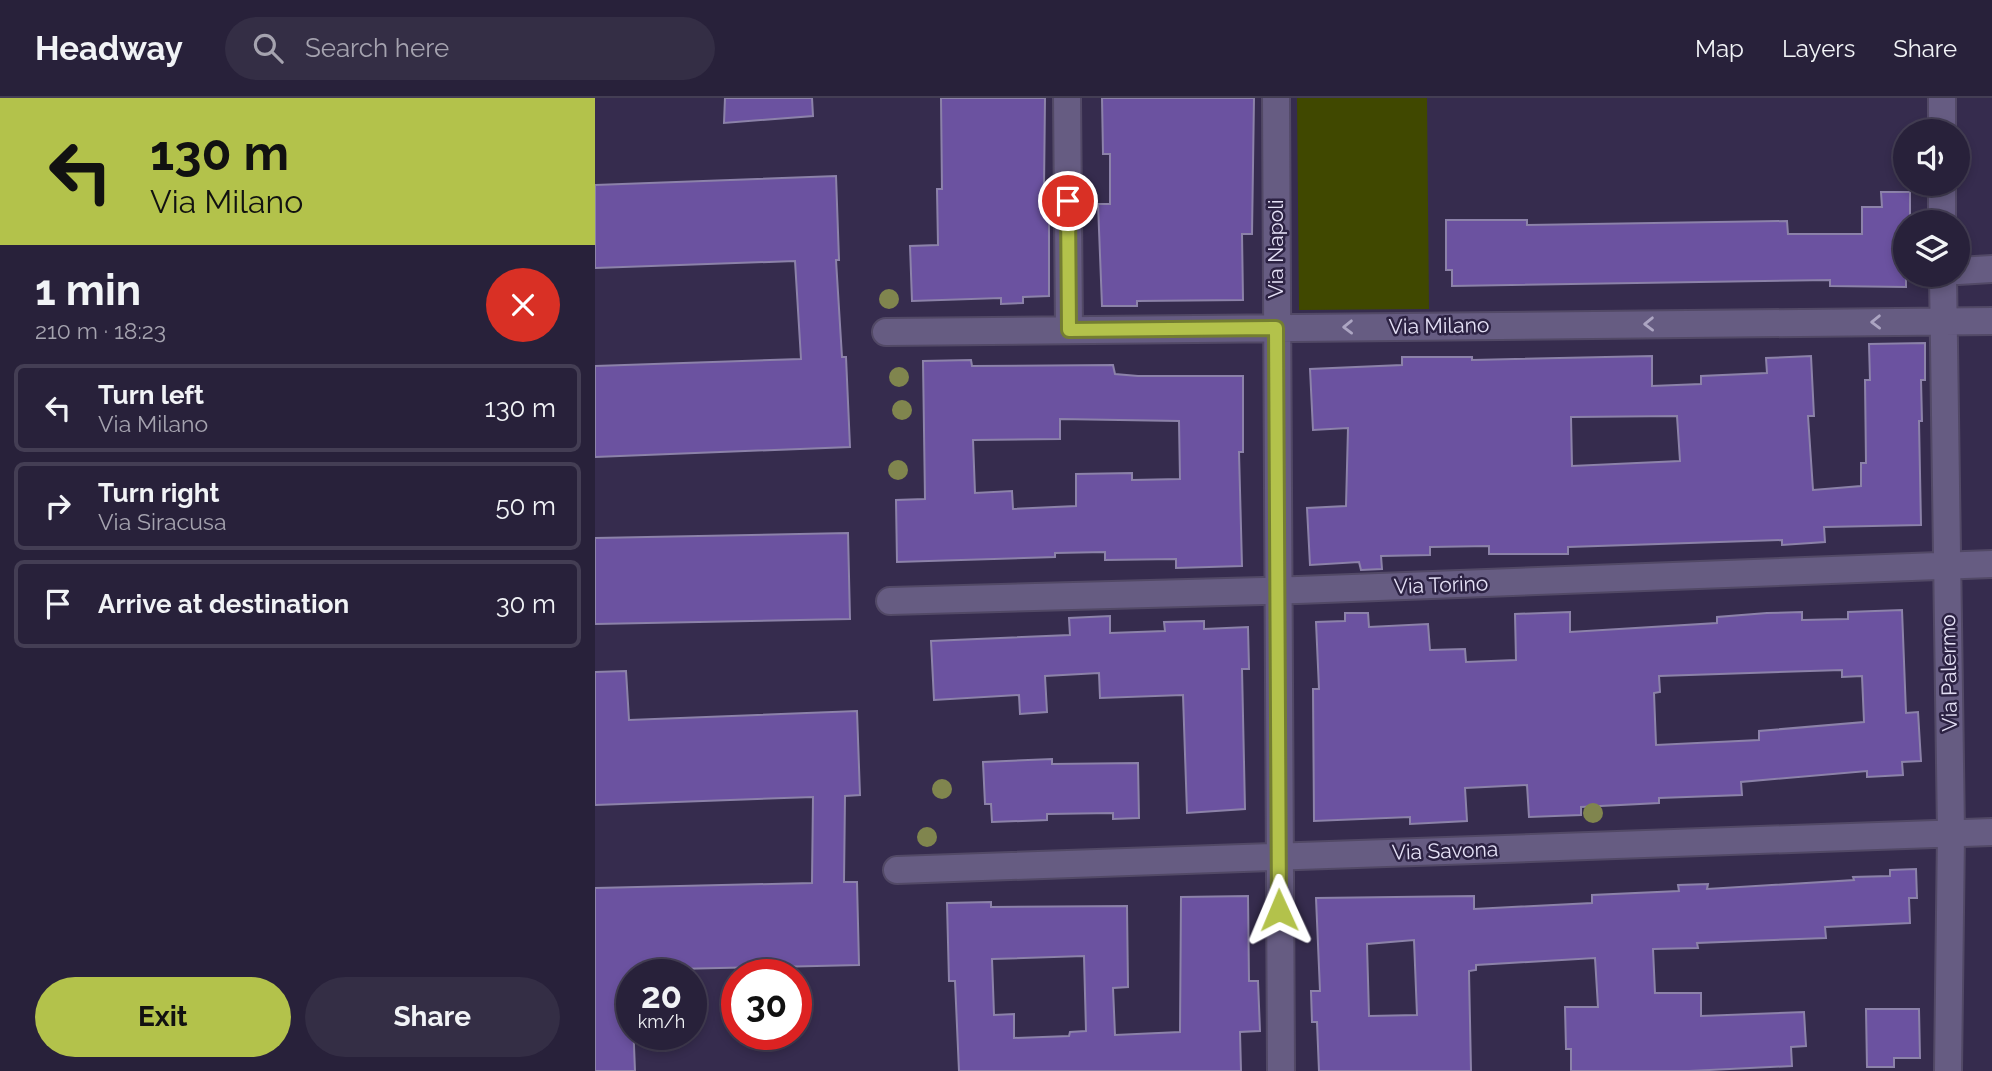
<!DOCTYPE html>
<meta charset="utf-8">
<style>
:root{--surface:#28213a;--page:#342e45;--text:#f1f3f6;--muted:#a5a3af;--line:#443e54;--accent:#b3c24b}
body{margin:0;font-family:Raleway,sans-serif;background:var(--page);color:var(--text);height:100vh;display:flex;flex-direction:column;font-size:26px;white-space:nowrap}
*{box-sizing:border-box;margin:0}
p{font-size:23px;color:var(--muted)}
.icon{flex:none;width:38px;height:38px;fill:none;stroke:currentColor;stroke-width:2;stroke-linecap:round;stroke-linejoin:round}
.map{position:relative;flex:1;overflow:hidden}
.drawer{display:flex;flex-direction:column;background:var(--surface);width:595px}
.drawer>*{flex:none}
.top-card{background:#b3c24b;color:#111;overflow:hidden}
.fabs{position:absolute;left:1298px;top:21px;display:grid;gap:14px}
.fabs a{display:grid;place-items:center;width:77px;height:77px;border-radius:50%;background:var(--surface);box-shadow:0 4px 10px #0003,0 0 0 2px var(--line);font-size:35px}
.speed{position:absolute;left:21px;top:861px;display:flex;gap:14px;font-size:35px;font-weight:700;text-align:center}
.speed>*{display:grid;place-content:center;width:91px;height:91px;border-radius:50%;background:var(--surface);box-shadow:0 4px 10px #0003,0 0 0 2px var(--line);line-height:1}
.speed small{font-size:18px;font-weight:400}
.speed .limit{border:10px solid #d22;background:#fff;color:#111}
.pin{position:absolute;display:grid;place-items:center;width:60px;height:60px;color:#fff;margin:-30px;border:4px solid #fff;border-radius:50%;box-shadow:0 2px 7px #0007}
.me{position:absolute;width:77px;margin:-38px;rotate:359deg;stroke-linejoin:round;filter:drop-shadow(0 0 5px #0008)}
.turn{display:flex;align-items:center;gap:24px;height:147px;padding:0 35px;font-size:32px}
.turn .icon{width:91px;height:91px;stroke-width:2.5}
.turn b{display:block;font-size:49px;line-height:60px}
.round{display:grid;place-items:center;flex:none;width:74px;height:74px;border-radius:37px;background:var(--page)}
.summary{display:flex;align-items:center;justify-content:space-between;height:119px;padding:0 35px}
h1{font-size:42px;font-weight:700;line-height:52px}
.button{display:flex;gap:14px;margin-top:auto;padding:14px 35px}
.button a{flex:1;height:80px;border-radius:42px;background:var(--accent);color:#111;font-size:28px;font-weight:700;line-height:80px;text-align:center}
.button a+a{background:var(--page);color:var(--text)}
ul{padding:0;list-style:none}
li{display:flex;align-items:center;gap:21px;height:88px;margin:0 14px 10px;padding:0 21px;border:4px solid var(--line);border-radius:10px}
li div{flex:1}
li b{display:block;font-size:26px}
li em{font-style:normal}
header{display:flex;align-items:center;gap:42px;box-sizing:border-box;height:98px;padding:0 35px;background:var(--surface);border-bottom:2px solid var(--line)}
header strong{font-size:33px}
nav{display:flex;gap:38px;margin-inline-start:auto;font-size:24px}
.search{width:490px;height:63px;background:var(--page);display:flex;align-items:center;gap:18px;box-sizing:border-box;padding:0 24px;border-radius:38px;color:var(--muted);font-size:26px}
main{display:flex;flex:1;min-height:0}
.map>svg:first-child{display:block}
.green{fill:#404800}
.building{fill:#6b52a0;stroke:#8c82a9;stroke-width:2;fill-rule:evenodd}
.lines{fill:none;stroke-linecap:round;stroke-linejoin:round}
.street-casing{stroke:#524966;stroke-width:30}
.street{stroke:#665c82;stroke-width:26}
.tree{fill:#80854e}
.oneway{stroke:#aca5c2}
.route-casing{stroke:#747e31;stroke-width:18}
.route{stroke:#b3c24b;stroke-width:12}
.labels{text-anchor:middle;stroke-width:5;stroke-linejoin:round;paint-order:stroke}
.street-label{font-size:21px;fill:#e5e1f6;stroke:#2c2243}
</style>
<header>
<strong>Headway</strong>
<div class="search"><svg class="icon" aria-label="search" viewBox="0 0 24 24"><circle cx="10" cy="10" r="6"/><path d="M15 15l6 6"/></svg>Search here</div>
<nav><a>Map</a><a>Layers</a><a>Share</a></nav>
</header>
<main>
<section class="drawer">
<div class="top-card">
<div class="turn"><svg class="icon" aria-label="left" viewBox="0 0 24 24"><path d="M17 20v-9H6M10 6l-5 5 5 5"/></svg><div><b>130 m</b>Via Milano</div></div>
</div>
<div class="summary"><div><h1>1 min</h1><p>210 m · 18:23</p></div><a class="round" style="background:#d93025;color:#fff"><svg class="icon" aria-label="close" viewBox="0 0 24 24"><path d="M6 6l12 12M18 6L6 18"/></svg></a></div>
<ul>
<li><svg class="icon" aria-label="left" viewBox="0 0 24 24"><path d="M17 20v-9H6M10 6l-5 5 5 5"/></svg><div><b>Turn left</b><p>Via Milano</p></div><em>130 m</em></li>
<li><svg class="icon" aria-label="right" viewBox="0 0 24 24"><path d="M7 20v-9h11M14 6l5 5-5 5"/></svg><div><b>Turn right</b><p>Via Siracusa</p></div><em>50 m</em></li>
<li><svg class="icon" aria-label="arrive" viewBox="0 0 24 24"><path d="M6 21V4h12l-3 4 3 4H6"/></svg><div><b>Arrive at destination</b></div><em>30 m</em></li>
</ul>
<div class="button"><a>Exit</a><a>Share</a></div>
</section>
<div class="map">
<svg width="1397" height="973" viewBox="0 0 1397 973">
<rect width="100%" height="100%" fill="#362c4e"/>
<path class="green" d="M702,0H832L834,211L704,212Z"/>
<path class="building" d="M130,0H217L218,18L129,25Z
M346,0H450L449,91H454V198L428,199V205L406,206V200L317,203L315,148L343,147L342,91H347Z
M507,0H659L657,136H647L648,202L542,203V208H507L503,106H515V56H508Z
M241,78L244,162H241L247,259H251L255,349L0,359V268L206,261L200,163L0,170V87Z
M1286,94H1315V124H1311V189L1235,188V182L857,188V172H851V122H932V127L1192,123L1193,136H1267V109H1287Z
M1330,245V282H1326L1327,323H1324L1326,427L1229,429L1230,444L1187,447V442L973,449V456H894V448L835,449V457L786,458L787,471L766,472L764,464L715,467L712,410L751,408L753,330L718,332L715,271L807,267V259H877V262L1057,258V288L1106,286V278L1172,275L1171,260L1216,258L1219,318H1213L1218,392L1266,388V365H1271L1270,282H1275L1274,246ZM1082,318L1085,363L977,368L976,319Z
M376,262L377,268L518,267L520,276L543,278H648V354H644L647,468L581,470V461L510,462V454L460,455V459L302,464L301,402L330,401L328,263ZM465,321L584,323L585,381L537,382V375L481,376V408L418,411L417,393L380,395L378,342L465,341Z
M253,435L255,521L0,526V440Z
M1307,512L1311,615L1323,614L1326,663L1307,664L1308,677L1272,679V673L1146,684L1147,697L1064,700V705L986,709V717L934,719L932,687L870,690L872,723L815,726V719L719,723L718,591H724L721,524L750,523V515H773L774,529L833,526L835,552L870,551L871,564L921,562L920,516L975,514V534L1122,525V519L1172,515L1207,514V522L1253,521V514ZM1247,572V579L1267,578L1269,624L1164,633V642L1061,647L1059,595L1065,594L1064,578Z
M515,518V535L570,533L569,524L609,523V531L653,529L654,571H647L650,711L592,715L588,597L505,600L504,575L450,578L452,614L425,616L424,597L339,602L336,543L475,537L474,520Z
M31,573L34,622L262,613L265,697L250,698L249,784H262L264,867L36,872L40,973H0V790L217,785L218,699L0,707V574Z
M457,661V666L543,665L544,720L518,721V715L452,716V722L397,724L396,706H390L388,664Z
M1321,771L1322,800H1314L1315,825L1230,829L1231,840L1102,845L1103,850L1058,851L1060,895H1106V918L1209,914L1211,948L1196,949L1197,968L1094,973H976V951H971L970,909H1003L1000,860L881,867V872L874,873L876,973H724L722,924H717L716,893H725L721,800L879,798V811L997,805V797L1084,793L1083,787L1113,786L1112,791L1259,782L1258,779L1295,778V772ZM819,842L822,917L774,918L772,846Z
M653,798L654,883H663L665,933L645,934L646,973H364L360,883H354L352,805L396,804V809L532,808L533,889L518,890L520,937L585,934L586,799ZM489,858L491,933L475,934L474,938L419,940V916L399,917L397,861Z
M1271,911H1324L1325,960H1299V969H1272Z"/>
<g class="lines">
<g class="street-casing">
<path id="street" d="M472,0L474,232
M681,0L686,973
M1347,33V0
M1347,124V86
M1363,173L1397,171
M1348,177L1356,735L1353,973
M291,234L1397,223
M295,503L703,492L1397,466
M302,772L1397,734"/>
</g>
<use href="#street" class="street"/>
</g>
<g class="tree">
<circle cx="294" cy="201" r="10"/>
<circle cx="304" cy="279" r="10"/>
<circle cx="307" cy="312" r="10"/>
<circle cx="303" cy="372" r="10"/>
<circle cx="347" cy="691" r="10"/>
<circle cx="998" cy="715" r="10"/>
<circle cx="332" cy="739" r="10"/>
</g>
<defs><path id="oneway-chevron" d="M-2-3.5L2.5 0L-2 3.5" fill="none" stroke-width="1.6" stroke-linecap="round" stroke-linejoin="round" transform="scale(1.75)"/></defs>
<g class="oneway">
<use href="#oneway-chevron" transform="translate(1281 224) rotate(179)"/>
<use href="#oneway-chevron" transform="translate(1054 226) rotate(179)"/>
<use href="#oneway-chevron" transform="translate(753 229) rotate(179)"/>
</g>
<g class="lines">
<g class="route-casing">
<path id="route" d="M473,103L474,232L681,230L684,812"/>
</g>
<use href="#route" class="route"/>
</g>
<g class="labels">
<g class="street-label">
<text transform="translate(681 151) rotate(-90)" y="7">Via Napoli</text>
<text transform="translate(844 228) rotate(-1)" y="7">Via Milano</text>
<text transform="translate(846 487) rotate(-2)" y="7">Via Torino</text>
<text transform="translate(1354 575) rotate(-91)" y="7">Via Palermo</text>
<text transform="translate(850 753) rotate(-2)" y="7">Via Savona</text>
</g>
</g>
</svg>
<div class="fabs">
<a><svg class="icon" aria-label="sound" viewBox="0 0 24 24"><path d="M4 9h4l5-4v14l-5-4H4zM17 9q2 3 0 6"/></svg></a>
<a><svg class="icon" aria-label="layers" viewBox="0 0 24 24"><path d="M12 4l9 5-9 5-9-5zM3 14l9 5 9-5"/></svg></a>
</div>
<div class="speed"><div>20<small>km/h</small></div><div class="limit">30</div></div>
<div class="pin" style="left:473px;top:103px;background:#d93025"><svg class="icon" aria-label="arrive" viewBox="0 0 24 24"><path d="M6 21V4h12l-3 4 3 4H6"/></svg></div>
<svg class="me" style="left:684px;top:812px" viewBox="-20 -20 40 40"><path d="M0-17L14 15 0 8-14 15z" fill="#b3c24b" stroke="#fff" stroke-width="4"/></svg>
</div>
</main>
